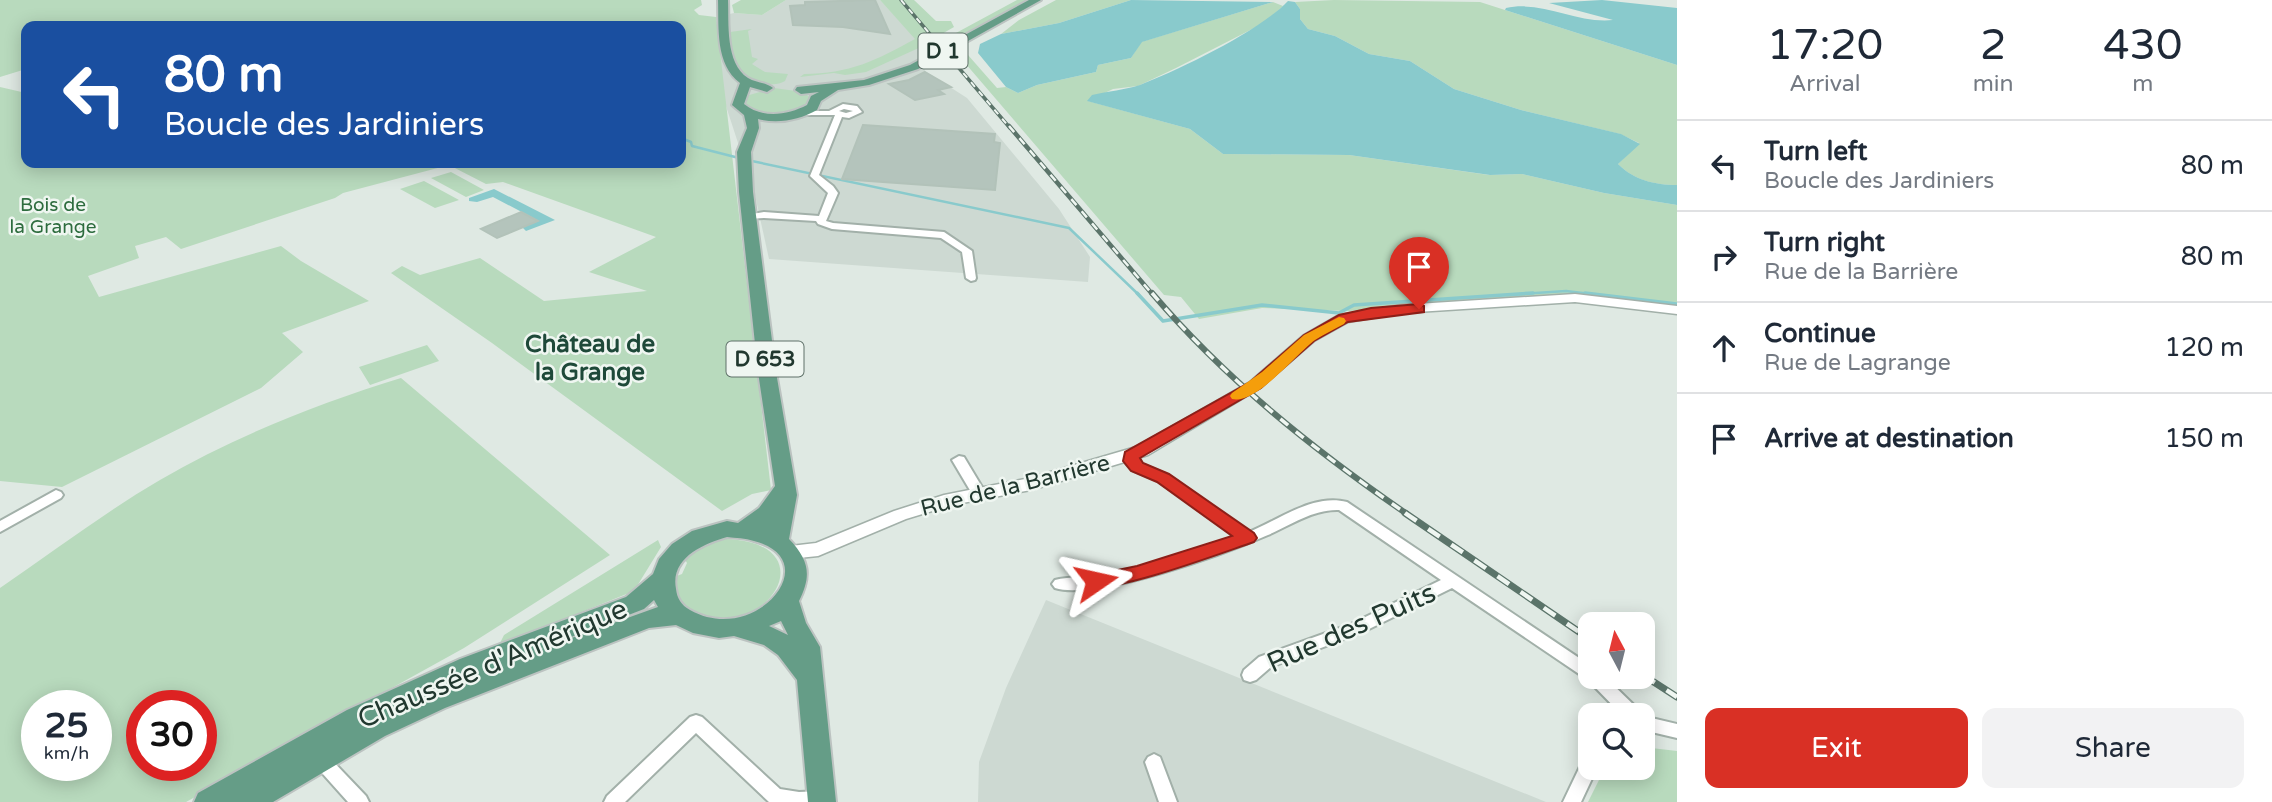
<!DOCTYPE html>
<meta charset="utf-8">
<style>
:root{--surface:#fff;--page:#f2f2f3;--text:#1f2937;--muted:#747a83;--line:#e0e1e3;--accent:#d93025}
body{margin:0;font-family:"Varela Round",sans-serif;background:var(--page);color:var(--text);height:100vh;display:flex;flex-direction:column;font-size:26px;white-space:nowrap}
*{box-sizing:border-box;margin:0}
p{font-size:23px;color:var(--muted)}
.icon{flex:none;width:38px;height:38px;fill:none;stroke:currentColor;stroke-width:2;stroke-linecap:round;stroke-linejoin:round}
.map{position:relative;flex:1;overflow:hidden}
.details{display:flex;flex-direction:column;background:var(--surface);width:595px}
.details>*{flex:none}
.banner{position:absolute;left:21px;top:21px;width:665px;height:147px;border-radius:14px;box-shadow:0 4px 18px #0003;background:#1a4fa0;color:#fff;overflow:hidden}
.needle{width:46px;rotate:353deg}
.buttons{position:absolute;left:1578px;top:612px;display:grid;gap:14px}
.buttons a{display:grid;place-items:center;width:77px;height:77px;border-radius:14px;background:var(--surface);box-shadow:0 4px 18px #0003;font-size:35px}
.speed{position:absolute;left:21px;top:690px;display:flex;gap:14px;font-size:35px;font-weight:700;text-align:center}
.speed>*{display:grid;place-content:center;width:91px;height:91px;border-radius:50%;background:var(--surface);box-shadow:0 4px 18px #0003;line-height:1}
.speed small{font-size:18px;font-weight:400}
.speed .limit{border:10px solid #d22;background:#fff;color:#111}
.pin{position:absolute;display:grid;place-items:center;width:60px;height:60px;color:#fff;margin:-72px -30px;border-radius:50% 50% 50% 0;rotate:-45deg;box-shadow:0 0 7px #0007}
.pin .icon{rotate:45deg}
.me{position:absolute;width:77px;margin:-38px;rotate:79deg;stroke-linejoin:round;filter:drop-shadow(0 0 5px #0008)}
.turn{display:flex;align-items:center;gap:24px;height:147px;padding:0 28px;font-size:32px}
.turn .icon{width:91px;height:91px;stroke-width:2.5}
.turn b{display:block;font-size:49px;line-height:60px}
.eta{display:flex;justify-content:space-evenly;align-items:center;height:119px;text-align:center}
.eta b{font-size:42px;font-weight:600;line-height:49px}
.action{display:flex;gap:14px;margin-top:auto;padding:14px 28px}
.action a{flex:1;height:80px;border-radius:14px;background:var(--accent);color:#fff;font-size:28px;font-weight:600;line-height:80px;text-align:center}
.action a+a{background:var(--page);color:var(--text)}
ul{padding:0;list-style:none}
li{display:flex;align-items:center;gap:21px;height:91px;padding:0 28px;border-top:2px solid var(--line)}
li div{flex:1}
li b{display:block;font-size:26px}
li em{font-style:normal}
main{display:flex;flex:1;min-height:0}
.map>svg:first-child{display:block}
.built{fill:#cdd9d2}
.green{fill:#b8dabd;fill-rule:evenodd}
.water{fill:#89cacc}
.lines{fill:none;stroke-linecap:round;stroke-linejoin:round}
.stream-far1{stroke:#89cacc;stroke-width:2.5}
.stream{stroke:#89cacc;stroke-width:3.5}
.building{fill:#b4c4bc;stroke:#b2c2b9;stroke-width:2}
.minor-casing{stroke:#a2b0a9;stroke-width:4}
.tertiary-casing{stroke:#a2b0a9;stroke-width:3}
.primary-casing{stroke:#bcc3c1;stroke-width:4}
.minor{fill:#fff;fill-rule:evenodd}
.tertiary{fill:#fff;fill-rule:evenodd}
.primary{fill:#659d87;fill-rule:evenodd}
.rail-far3-casing{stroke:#5b746a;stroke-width:3.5}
.rail-far2-casing{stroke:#5b746a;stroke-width:4.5}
.rail-far1-casing{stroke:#5b746a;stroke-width:6}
.rail-casing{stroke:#5b746a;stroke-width:7}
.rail-far3{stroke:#eff6f1;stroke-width:2;stroke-dasharray:6;stroke-linecap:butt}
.rail-far2{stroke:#eff6f1;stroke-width:2.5;stroke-dasharray:8;stroke-linecap:butt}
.rail-far1{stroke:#eff6f1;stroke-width:3.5;stroke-dasharray:10;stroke-linecap:butt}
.rail{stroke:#eff6f1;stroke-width:4.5;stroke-dasharray:14;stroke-linecap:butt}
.route{fill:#d93025;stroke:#8d1f18;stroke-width:2}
.slow{fill:#f59e0b}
.labels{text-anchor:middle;stroke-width:5;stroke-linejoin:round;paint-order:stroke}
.far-park-label{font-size:19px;fill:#2d6c3e;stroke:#eff6f1}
.shield{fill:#eff6f1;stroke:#5f7169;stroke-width:2}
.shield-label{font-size:21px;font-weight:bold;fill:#21382f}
.street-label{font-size:23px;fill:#21382f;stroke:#eff6f1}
.neighbourhood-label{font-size:24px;font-weight:bold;fill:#1e4939;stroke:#eff6f1}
.near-street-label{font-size:28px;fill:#21382f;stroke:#eff6f1}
</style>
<main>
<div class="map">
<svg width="1677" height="802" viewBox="0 0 1677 802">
<rect width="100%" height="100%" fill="#dfe9e3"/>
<path class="built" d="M786,0H880L916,39L925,71L967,98L1059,209L1090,257L1088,282L769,259L755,195L724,100L716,17L734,13L762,15Z
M1046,600L1546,802H978L979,762L1006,688Z"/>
<path class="green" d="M0,0H701L702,5L694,10L699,15L716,17L771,490L752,494L722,511L492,343L391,273L402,266L420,275L480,258L544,301L647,291L589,272L656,237L503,182L486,184L449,165L343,193L335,198L181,249L166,237L135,246L139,258L88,276L99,297L281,246L301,261L369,301L282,333L303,352L261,388L62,487L0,481V87L26,93V163H681V26H26V69L0,77Z
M741,0H786L762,15L734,13L732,5Z
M880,0H914L936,21H951L954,27L933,39L934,41L866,72L845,75L834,73L800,77L804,74C849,74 877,60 915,39Z
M1017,0H1027L948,44L943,40Z
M1056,0H1131L1059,23L1001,34L1019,20Z
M1334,0L1480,2L1677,65V185C1654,185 1634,180 1618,164L1639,143L1620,134L1521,110L1454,89L1410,61L1369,54L1335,36L1308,29L1300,19V9L1295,2Z
M1273,2L1283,6L1264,23L1176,68L1138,86L1113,89L1088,101L1190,129L1223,154L1349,155L1489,175L1522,174L1604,193L1677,205V308L1571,295L1349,311L1262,308L1199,319L1181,297L1164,295L959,56L968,55L997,88L1006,87L1018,93L1037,85L1096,72L1098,65L1131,58L1141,42Z
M752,29L748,31L752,57L758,59L752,64L765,72L788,74L785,81C778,85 772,85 763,83C735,78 733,56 730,32Z
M774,88L803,92L812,99L811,103C789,117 765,117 743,105L746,96Z
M451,172L484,190L466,197L431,178Z
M424,181L459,200L435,208L400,189Z
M427,345L439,361L370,385L359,367Z
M401,378L610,555L464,648L186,802H0V588C53,552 105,512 160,480C234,437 319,403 401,378ZM37,705H96V765H37ZM142,705H201V765H142Z
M726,539C832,543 763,649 691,609C680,603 673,590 674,577L682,574L687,563L684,558L696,548Z
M658,540L661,547L634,591L499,645L504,635Z
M1643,747L1677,751V802H1588L1605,768H1643Z"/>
<path class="water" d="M1131,0L1273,2L1142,42L1131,58L1098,65L1096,72L1037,85L1018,93L1006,87L978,53L980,44L1001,34L1059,23Z
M1602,0L1677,8V65L1505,10L1506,8C1543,0 1577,24 1613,20L1549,3Z
M1288,1L1295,2L1300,9V19L1308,29L1335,36L1369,54L1410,61L1454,89L1521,110L1621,134L1640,144L1618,164C1634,180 1655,185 1677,185V205L1604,193L1522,174L1490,175L1349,155L1223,154L1190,129L1087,101L1092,95C1108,91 1125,90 1140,85C1179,70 1260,31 1288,1Z
M494,189L555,220L526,231L522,227L537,220L493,197L477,202L469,201V198Z"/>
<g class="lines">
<path class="stream-far1" d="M681,138L691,142L692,146L739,158
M747,160L1069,228L1139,295
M1507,295L1566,291L1599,295"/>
<path class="stream" d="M1137,293L1163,321L1262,305L1339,313L1354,305L1533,293
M1585,293L1677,304"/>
</g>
<path class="building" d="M875,0L890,34L843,27L793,25L790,6L805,5V2Z
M925,72L951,87L938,90L944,94L915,100L889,84L909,80Z
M863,125L995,134L994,142L1000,143L995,190L842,179Z
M521,212L538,221L497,238L481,229Z"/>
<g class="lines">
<g class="minor-casing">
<path id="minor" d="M843,104L857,106L862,112L849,118L842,117L819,175L833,186L838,193L826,221L833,223L944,232L972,251L976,278L975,280L971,281L966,278L962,252L941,238L832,229L818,224L816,221L764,218L746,219V215L764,212L819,216L828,193L810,176L835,115H802L798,113L802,111H829ZM844,109L853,111L846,113L839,111Z
M1131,452L1136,453L1138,460L1142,464L1168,475L1249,532C1279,520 1313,493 1347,502L1591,666V677H1605L1640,711L1642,716H1623L1588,680L1452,588L1363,632L1271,667L1256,680L1250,682L1244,680L1242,675L1244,670L1259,657L1351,624L1441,580L1339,510C1313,509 1291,525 1268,535C1227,553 1096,601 1055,588L1052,584L1055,580C1069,576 1092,578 1109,574C1153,566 1194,551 1236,536L1158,481L1132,470L1124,461L1126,453Z
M959,456L964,457L985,492L983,495H973L971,492L952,460Z
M56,490L61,492L63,495L61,498L0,532V521Z
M696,715L702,717L780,789L799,792L822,791L828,793L831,799L830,802H769L696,733L625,802H604L607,796L690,717Z
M1643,716L1677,724V738L1643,730Z
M320,751L326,754L366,796L369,802H348L314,764L311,759L314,754Z
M1591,753V768H1597L1581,802H1563L1585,756Z
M1154,754L1160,757L1177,802H1159L1145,762L1148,757Z"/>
</g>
<g class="tertiary-casing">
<path id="tertiary" d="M1575,294L1677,306V314L1575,302L1401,313L1348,322L1314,341L1260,388L1148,455L1031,490L952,505L906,519L818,556L789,559L782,557L780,552L782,547L816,543L894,511L944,495L1030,478L1136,447L1250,382L1304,335L1339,315L1401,305Z"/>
</g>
<g class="primary-casing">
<path id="primary" d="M718,0H728C729,23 725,63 748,78C756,83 766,82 773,88L767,92L750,87L744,104C762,119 788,115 807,105L811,96L819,92L801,94L795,90L797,87L864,80L910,65L1029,0H1041L918,69L869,85L838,90L821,101L817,110C799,120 778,124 758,119L759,128L751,152L753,192L776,372L797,495L789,539C809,560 812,575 799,601L806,623L820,647L836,802H808L797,680L778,655L764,645L734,636L719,638L693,633L676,625L649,628L445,708L385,736L273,802H194L198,793L347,710L460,659L626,597L653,574L659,559L672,544L692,531L727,521L738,523L759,508L775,486L758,372L739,192L737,152L747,128L744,115L732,105L740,83C715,64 719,28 718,0ZM727,537C736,538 745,538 754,541C828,560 755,647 690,610C681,605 677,598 676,589C670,558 703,544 727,537ZM654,600L658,607L527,654L644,609ZM781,621L788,635L769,626Z"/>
</g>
<use href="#minor" class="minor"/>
<use href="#tertiary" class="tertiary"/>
<use href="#primary" class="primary"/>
<g class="rail-far3-casing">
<path id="rail-far3" d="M901,0L1010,128"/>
</g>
<g class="rail-far2-casing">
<path id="rail-far2" d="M1009,126L1153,295"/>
</g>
<g class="rail-far1-casing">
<path id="rail-far1" d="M1152,293C1226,380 1314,450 1407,514"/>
</g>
<g class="rail-casing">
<path id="rail" d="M1405,513L1591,640
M1643,675L1677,697"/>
</g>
<use href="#rail-far3" class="rail-far3"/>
<use href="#rail-far2" class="rail-far2"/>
<use href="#rail-far1" class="rail-far1"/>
<use href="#rail" class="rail"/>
</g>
<path class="route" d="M1419,304L1424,306V312L1348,322L1314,341L1261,388L1140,458L1143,463L1169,474L1254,533L1257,538L1254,542C1224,552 1113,594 1089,586L1086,581L1089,576L1137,566L1232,536L1157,482L1131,471L1123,461L1125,452L1250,382L1304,335L1339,315L1371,308Z"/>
<path class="slow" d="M1339,317L1344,318L1346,321L1344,324C1335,329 1324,334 1315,340C1296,354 1256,405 1232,399L1230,396L1232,393L1262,372L1304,335Z"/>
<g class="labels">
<g class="far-park-label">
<text x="53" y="211">Bois de<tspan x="53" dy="22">la Grange</tspan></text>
</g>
<g class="shield">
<rect x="918.5" y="33.5" width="49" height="35" rx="5"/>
<rect x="726.5" y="341.5" width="77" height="35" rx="5"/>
</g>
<g class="shield-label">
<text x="943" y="58">D 1</text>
<text x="765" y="366">D 653</text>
</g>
<g class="street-label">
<text transform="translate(1015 485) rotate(-14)" y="8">Rue de la Barrière</text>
</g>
<g class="neighbourhood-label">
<text x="590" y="352">Château de<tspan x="590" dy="28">la Grange</tspan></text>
</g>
<g class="near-street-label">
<text transform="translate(1351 627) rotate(-24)" y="10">Rue des Puits</text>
<text transform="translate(492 663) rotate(-23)" y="10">Chaussée d'Amérique</text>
</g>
</g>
</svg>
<div class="buttons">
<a><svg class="needle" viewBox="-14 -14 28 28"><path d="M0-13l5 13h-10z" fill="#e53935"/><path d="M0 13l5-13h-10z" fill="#747a83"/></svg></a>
<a><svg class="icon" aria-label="search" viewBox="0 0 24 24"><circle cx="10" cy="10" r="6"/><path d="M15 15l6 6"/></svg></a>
</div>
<div class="speed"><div>25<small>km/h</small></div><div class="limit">30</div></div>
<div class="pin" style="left:1419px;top:309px;background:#d93025"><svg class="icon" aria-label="arrive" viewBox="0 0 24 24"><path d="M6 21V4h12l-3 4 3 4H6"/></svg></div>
<svg class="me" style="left:1096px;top:581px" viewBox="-20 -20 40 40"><path d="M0-17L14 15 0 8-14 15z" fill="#d93025" stroke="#fff" stroke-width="4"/></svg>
<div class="banner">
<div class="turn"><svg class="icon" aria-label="left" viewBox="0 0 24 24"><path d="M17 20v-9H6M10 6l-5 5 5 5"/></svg><div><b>80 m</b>Boucle des Jardiniers</div></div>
</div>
</div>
<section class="details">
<div class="eta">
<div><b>17:20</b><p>Arrival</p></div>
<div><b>2</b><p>min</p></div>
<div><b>430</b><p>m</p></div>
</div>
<ul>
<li><svg class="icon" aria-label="left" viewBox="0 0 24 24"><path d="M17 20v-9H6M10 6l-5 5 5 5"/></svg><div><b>Turn left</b><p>Boucle des Jardiniers</p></div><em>80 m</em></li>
<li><svg class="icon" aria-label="right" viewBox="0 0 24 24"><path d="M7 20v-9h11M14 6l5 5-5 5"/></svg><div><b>Turn right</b><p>Rue de la Barrière</p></div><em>80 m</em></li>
<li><svg class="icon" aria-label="ahead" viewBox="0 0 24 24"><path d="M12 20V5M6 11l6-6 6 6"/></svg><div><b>Continue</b><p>Rue de Lagrange</p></div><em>120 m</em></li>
<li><svg class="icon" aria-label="arrive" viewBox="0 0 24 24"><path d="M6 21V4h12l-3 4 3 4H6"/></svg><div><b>Arrive at destination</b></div><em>150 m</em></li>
</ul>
<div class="action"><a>Exit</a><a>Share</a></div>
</section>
</main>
